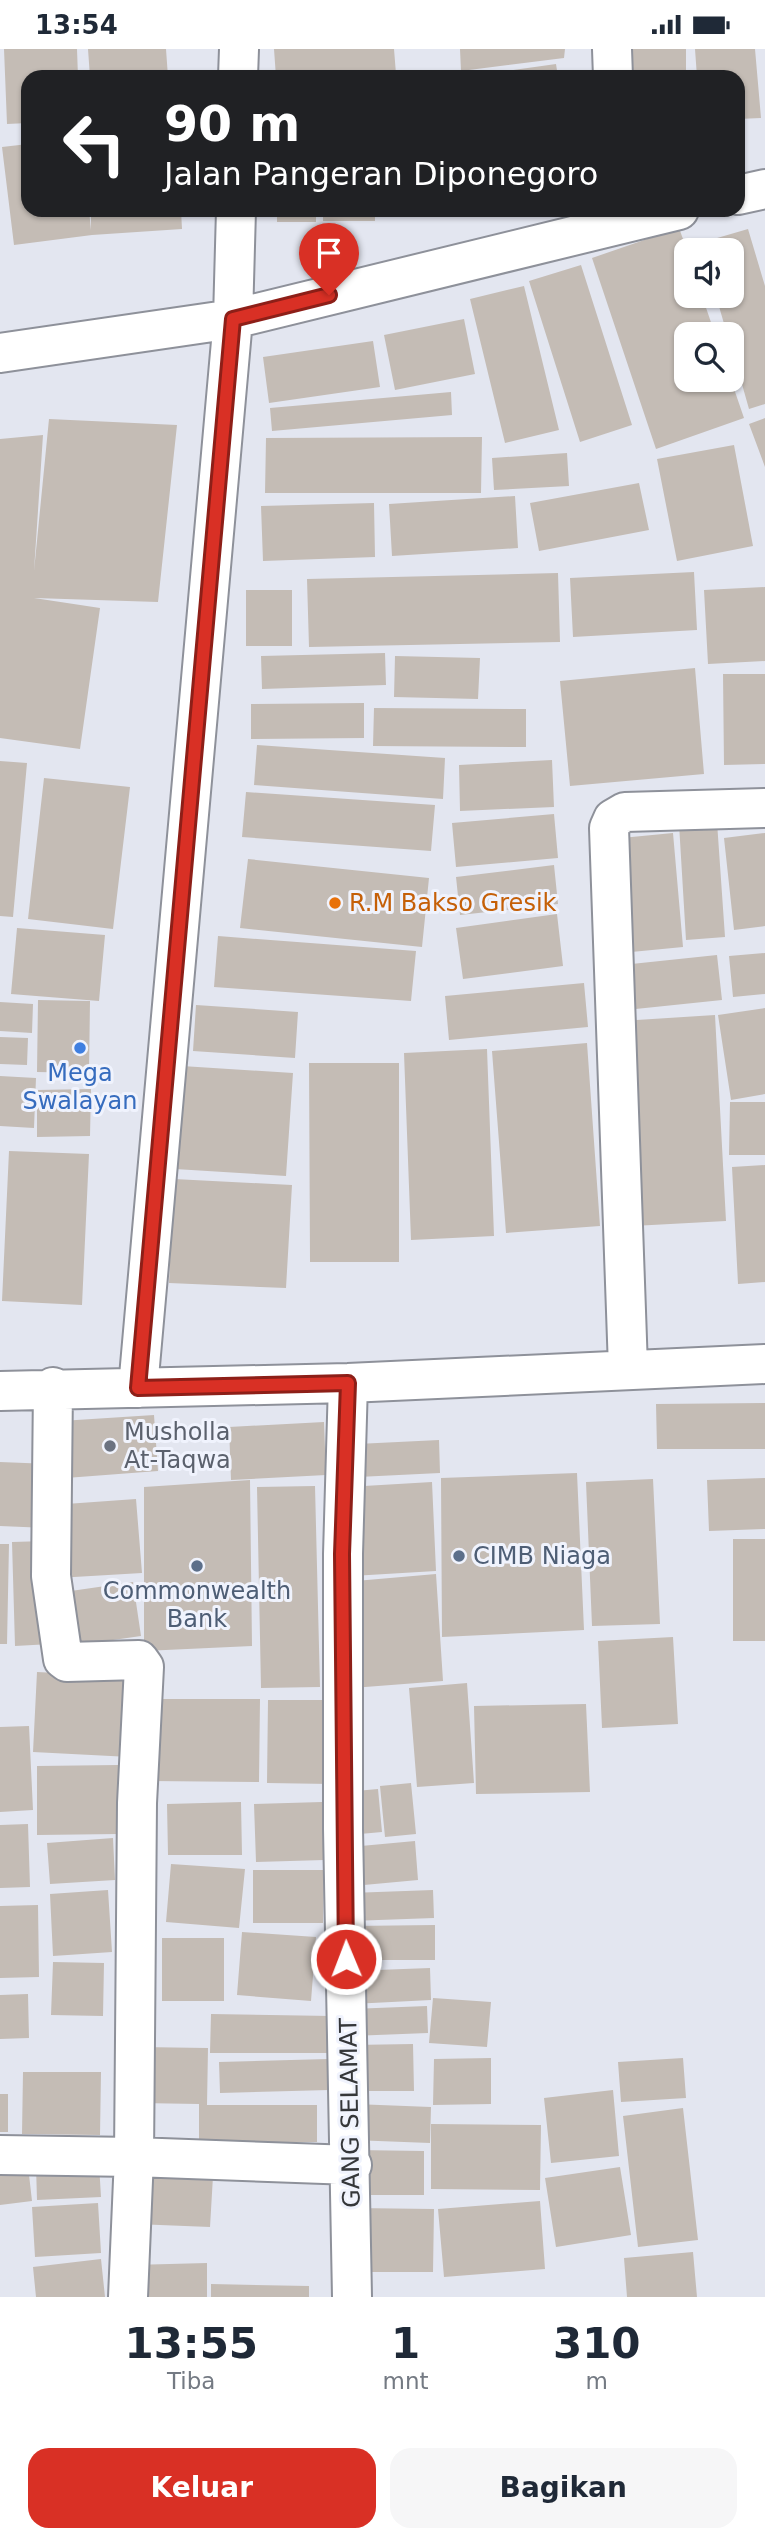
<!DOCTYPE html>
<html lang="id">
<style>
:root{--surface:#fff;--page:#f6f6f7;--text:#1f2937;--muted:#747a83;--accent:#d93025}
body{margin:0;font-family:"DejaVu Sans",sans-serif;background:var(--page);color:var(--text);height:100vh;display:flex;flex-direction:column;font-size:26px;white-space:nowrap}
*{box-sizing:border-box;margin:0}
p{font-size:23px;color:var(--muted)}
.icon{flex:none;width:38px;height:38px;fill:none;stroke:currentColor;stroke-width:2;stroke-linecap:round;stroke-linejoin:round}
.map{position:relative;height:2248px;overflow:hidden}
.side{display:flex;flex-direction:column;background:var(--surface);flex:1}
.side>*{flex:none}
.hud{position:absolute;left:21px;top:21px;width:724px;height:147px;border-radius:21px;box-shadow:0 2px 5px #0004;background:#202124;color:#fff;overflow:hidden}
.controls{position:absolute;left:674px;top:189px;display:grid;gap:14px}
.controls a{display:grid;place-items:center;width:70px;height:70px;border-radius:14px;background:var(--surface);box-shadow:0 2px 5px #0004;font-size:35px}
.pin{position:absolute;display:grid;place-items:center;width:60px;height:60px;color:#fff;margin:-72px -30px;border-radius:50% 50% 50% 0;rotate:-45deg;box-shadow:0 0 7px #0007}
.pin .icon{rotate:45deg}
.me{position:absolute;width:77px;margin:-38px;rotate:359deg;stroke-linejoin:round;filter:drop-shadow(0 0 5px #0008)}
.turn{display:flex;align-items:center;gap:24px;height:147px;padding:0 28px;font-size:32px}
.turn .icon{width:91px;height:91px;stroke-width:2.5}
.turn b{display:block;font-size:49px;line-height:60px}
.eta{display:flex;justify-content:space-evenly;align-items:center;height:119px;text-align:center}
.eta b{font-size:42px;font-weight:700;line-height:49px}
.action{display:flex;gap:14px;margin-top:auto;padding:14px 28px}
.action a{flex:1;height:80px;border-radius:21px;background:var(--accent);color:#fff;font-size:28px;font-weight:700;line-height:80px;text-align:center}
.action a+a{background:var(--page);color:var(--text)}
.status{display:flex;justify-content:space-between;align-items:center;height:49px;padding:0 35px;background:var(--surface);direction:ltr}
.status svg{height:19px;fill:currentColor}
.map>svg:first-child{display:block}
.building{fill:#c4bcb5}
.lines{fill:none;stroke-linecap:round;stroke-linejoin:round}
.minor-casing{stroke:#8e919a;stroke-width:42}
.minor{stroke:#fff;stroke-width:38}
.route-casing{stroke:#8d1f18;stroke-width:18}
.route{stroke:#d93025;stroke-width:12}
.food-dot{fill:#e8710a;stroke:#f0f3fd;stroke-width:2.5}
.shop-dot{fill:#3f7fe0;stroke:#f0f3fd;stroke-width:2.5}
.worship-dot{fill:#6b7280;stroke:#f0f3fd;stroke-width:2.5}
.service-dot{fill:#5c6f8a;stroke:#f0f3fd;stroke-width:2.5}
.labels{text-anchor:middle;stroke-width:6;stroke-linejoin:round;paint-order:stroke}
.food-label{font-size:24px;fill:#c56008;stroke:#f0f3fd;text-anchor:start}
.shop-label{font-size:24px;fill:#366cbe;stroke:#f0f3fd}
.worship-label{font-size:24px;fill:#5b616d;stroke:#f0f3fd;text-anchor:start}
.service-label{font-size:24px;fill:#4e5e75;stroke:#f0f3fd;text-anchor:start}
.street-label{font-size:24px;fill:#35373a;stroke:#f0f3fd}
</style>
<div class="status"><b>13:54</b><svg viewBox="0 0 49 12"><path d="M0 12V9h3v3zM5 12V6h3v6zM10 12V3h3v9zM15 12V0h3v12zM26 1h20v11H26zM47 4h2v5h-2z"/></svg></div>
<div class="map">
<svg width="765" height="2248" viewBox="0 0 765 2248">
<rect width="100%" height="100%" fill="#e3e6f0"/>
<path class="building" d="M4,0H77L78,28H28V74L7,75Z
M88,0H166L168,28H90Z
M274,0H394L396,25L276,28Z
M460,0H565L564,9L461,22Z
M632,0H686V28H632Z
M695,0H755L761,69L738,70V28H697Z
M556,15L558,28H479V26Z
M28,95V161H89L91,181V161H181L182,180L92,186L14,196L2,98Z
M277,161H316V173H277Z
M323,161H375V172H323Z
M679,179L687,201L686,247H702L715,285H686V331H731L744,369L656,400L592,209Z
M748,180L765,237V355L749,360L732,300V285H727L716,247H732V201H702L700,194Z
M581,216L632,376L580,393L529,232Z
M524,237L559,381L505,394L470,250Z
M464,270L475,325L395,341L384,286Z
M373,292L380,338L269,354L263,308Z
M451,343L452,366L272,382L270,359Z
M765,369V418L749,375Z
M49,370L177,376L158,553L34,549L100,559L80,700L0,689V390L43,386L34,522Z
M482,388L481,444H265L266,389Z
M734,396L753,497L677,512L657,410Z
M567,404L569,437L494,441L492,409Z
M639,434L649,481L539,502L530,454Z
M515,447L518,499L392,507L389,455Z
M374,454L375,508L263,512L261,457Z
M694,523L697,581L573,588L570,529Z
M558,524L560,593L309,598L307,530Z
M765,538V612L708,615L704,541Z
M246,541H292V597H246Z
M385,604L386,636L262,640L261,607Z
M395,607L480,609L478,650L394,648Z
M695,619L704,725L570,737L560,632Z
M723,625H765V715L724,716Z
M364,654V689L251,690V655Z
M374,659L526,660V698L373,697Z
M257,696L445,709L443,750L254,736Z
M552,711L554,758L460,762L459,716Z
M0,712L27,714L13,868L0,867Z
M44,729L130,738L113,880L28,870Z
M246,743L435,756L431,802L242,788Z
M554,765L558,809L456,818L452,774Z
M717,773L725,888L686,891L679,775Z
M673,784L683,898L621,904L611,790Z
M765,784V877L734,881L724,789Z
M248,810L429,829L422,898L240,879Z
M554,816L558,855L460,866L456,828Z
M557,865L563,917L463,930L456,879Z
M17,879L105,886L99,952L11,945Z
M218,887L416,902L411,952L214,938Z
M765,904V945L733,948L729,907Z
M717,906L722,951L626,961L622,916Z
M584,934L588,978L449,991L445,947Z
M38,951L90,952L89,1024L37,1023Z
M0,953L33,955L32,984L0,982Z
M196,956L298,963L295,1009L193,1002Z
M765,959V1045L731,1051L718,966Z
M715,966L726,1172L633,1177L621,972Z
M0,988L28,989L27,1016L0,1015Z
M587,994L600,1177L506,1184L492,1002Z
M487,1000L494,1187L411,1191L404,1004Z
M309,1014H399V1213H310Z
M182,1017L293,1024L286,1127L175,1120Z
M0,1027L36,1029L34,1079L0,1077Z
M91,1040L90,1087L37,1088V1041Z
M730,1053H765V1106H729Z
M9,1102L89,1105L82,1256L2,1252Z
M765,1116V1233L738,1235L732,1118Z
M174,1130L292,1136L286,1239L169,1234Z
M765,1354V1400H657L656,1355Z
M154,1366L158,1422L66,1429L61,1372Z
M324,1373L326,1426L231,1431L229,1378Z
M439,1391L440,1424L358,1428L357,1395Z
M0,1413L50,1415L47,1479L0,1477Z
M577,1424L584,1581L442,1588L441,1429Z
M765,1429V1480L709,1482L707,1431Z
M653,1430L660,1575L592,1577L586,1433Z
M250,1431L252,1597L144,1602V1438Z
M432,1433L436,1522L352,1527L347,1438Z
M315,1437L320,1638L261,1639L257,1438Z
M136,1450L142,1524L57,1529L52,1456Z
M733,1490H765V1592H733Z
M46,1492L51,1595L15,1597L12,1493Z
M0,1495H9L7,1595H0Z
M436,1525L443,1632L352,1639L344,1533Z
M133,1533L141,1587L71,1597L64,1543Z
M673,1588L678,1675L602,1679L598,1592Z
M37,1623L134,1628L130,1708L33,1703Z
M467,1634L474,1734L417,1738L409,1639Z
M151,1650H260L259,1733L150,1732Z
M268,1651H332L331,1735L267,1734Z
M586,1655L590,1743L476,1745L474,1657Z
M29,1677L33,1761L0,1763V1678Z
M118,1716V1785L37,1786V1717Z
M411,1734L416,1785L385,1788L380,1737Z
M378,1740L382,1783L349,1786L345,1743Z
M241,1753L242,1806H168L167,1755Z
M322,1753L324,1811L256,1813L254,1755Z
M28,1775L30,1838L0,1839V1776Z
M113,1789L115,1831L50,1835L47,1794Z
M415,1792L418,1831L353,1837L350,1798Z
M171,1815L245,1820L239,1879L166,1873Z
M253,1821H324L323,1874H253Z
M108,1841L112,1903L53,1907L50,1845Z
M433,1841L434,1869L351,1872L350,1844Z
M38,1856L39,1928L0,1929V1857Z
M435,1876V1911H353V1877Z
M242,1883L316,1888L311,1952L237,1946Z
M162,1889H224V1952H162Z
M53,1913L104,1914L103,1967L51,1966Z
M430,1919L431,1951L352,1955L351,1922Z
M28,1945L29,1989L0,1990V1946Z
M433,1949L491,1953L487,1998L429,1994Z
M427,1957L428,1984L351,1987V1960Z
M211,1965L331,1967V2004H210Z
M413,1995L414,2042H352V1996Z
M140,1998L208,1999L207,2056H317V2093L199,2094V2055L139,2054Z
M491,2009V2055L433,2056L434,2010Z
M683,2009L686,2049L621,2053L618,2013Z
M328,2010L329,2041L220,2044L219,2013Z
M23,2023H101L100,2086L22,2085Z
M613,2041L619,2107L551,2114L544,2049Z
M0,2045H8V2083H0Z
M354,2055L431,2058L430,2094L352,2091Z
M683,2059L698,2191L638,2198L623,2067Z
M431,2075L541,2076L540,2141L431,2140Z
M354,2101L424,2102V2146H354Z
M99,2115L101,2148L37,2151L36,2117Z
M28,2117L32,2152L0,2156V2121Z
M620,2118L631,2186L556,2198L545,2129Z
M138,2123L213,2127L210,2178L135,2175Z
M540,2152L545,2220L444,2228L438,2160Z
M98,2154L101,2204L35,2208L32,2158Z
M354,2159L434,2160L433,2223H354Z
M693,2203L697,2248H627L624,2209Z
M101,2210L105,2248H36L33,2218Z
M207,2214V2248H132V2216Z
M211,2235L309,2237V2248H211Z"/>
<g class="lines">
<g class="minor-casing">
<path id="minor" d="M612,0L613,28
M238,28L239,0
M738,146L765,140
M0,304L233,270L679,161
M628,1319L609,779L613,770L625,763L765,759
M348,1334L343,1505V1780L352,2248
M53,1338L51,1527L63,1610L67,1613L139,1611L144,1618L137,1754L134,2108L352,2116
M138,1339L233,270L236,161
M0,1342L348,1334L765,1315
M0,2106L134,2108L128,2248"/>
</g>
<use href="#minor" class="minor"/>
</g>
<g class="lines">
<g class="route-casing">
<path id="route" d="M329,246L233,270L138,1339L348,1334L342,1505L346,1910"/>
</g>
<use href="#route" class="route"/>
</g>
<circle class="food-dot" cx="335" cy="854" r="7"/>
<circle class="shop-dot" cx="80" cy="999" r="7"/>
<circle class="worship-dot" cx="110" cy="1397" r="7"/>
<g class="service-dot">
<circle cx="459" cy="1507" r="7"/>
<circle cx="197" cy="1517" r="7"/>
</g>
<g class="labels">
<g class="food-label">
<text x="349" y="862">R.M Bakso Gresik</text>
</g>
<g class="shop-label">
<text x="80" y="1032">Mega<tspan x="80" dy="28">Swalayan</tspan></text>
</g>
<g class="worship-label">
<text x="124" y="1391">Musholla<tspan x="124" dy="28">At-Taqwa</tspan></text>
</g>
<g class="service-label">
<text x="473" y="1515">CIMB Niaga</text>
<text x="197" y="1550" text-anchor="middle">Commonwealth<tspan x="197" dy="28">Bank</tspan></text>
</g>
<g class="street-label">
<text transform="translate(350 2064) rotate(-91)" y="8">GANG SELAMAT</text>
</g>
</g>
</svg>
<div class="controls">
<a><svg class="icon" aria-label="sound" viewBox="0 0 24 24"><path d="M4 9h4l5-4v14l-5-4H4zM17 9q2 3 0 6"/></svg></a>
<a><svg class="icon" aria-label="search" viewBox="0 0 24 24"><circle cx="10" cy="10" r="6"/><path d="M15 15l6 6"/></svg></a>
</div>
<div class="pin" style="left:329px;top:246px;background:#d93025"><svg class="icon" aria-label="arrive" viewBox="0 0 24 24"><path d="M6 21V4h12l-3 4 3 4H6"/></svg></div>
<svg class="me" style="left:346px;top:1910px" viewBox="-20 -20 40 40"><circle r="17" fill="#d93025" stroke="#fff" stroke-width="3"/><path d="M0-11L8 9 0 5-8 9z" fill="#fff"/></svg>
<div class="hud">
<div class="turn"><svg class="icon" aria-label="left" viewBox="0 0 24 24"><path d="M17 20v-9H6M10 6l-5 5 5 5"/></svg><div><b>90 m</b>Jalan Pangeran Diponegoro</div></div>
</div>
</div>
<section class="side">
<div class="eta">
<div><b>13:55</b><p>Tiba</p></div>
<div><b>1</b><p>mnt</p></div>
<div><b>310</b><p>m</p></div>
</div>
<div class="action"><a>Keluar</a><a>Bagikan</a></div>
</section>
